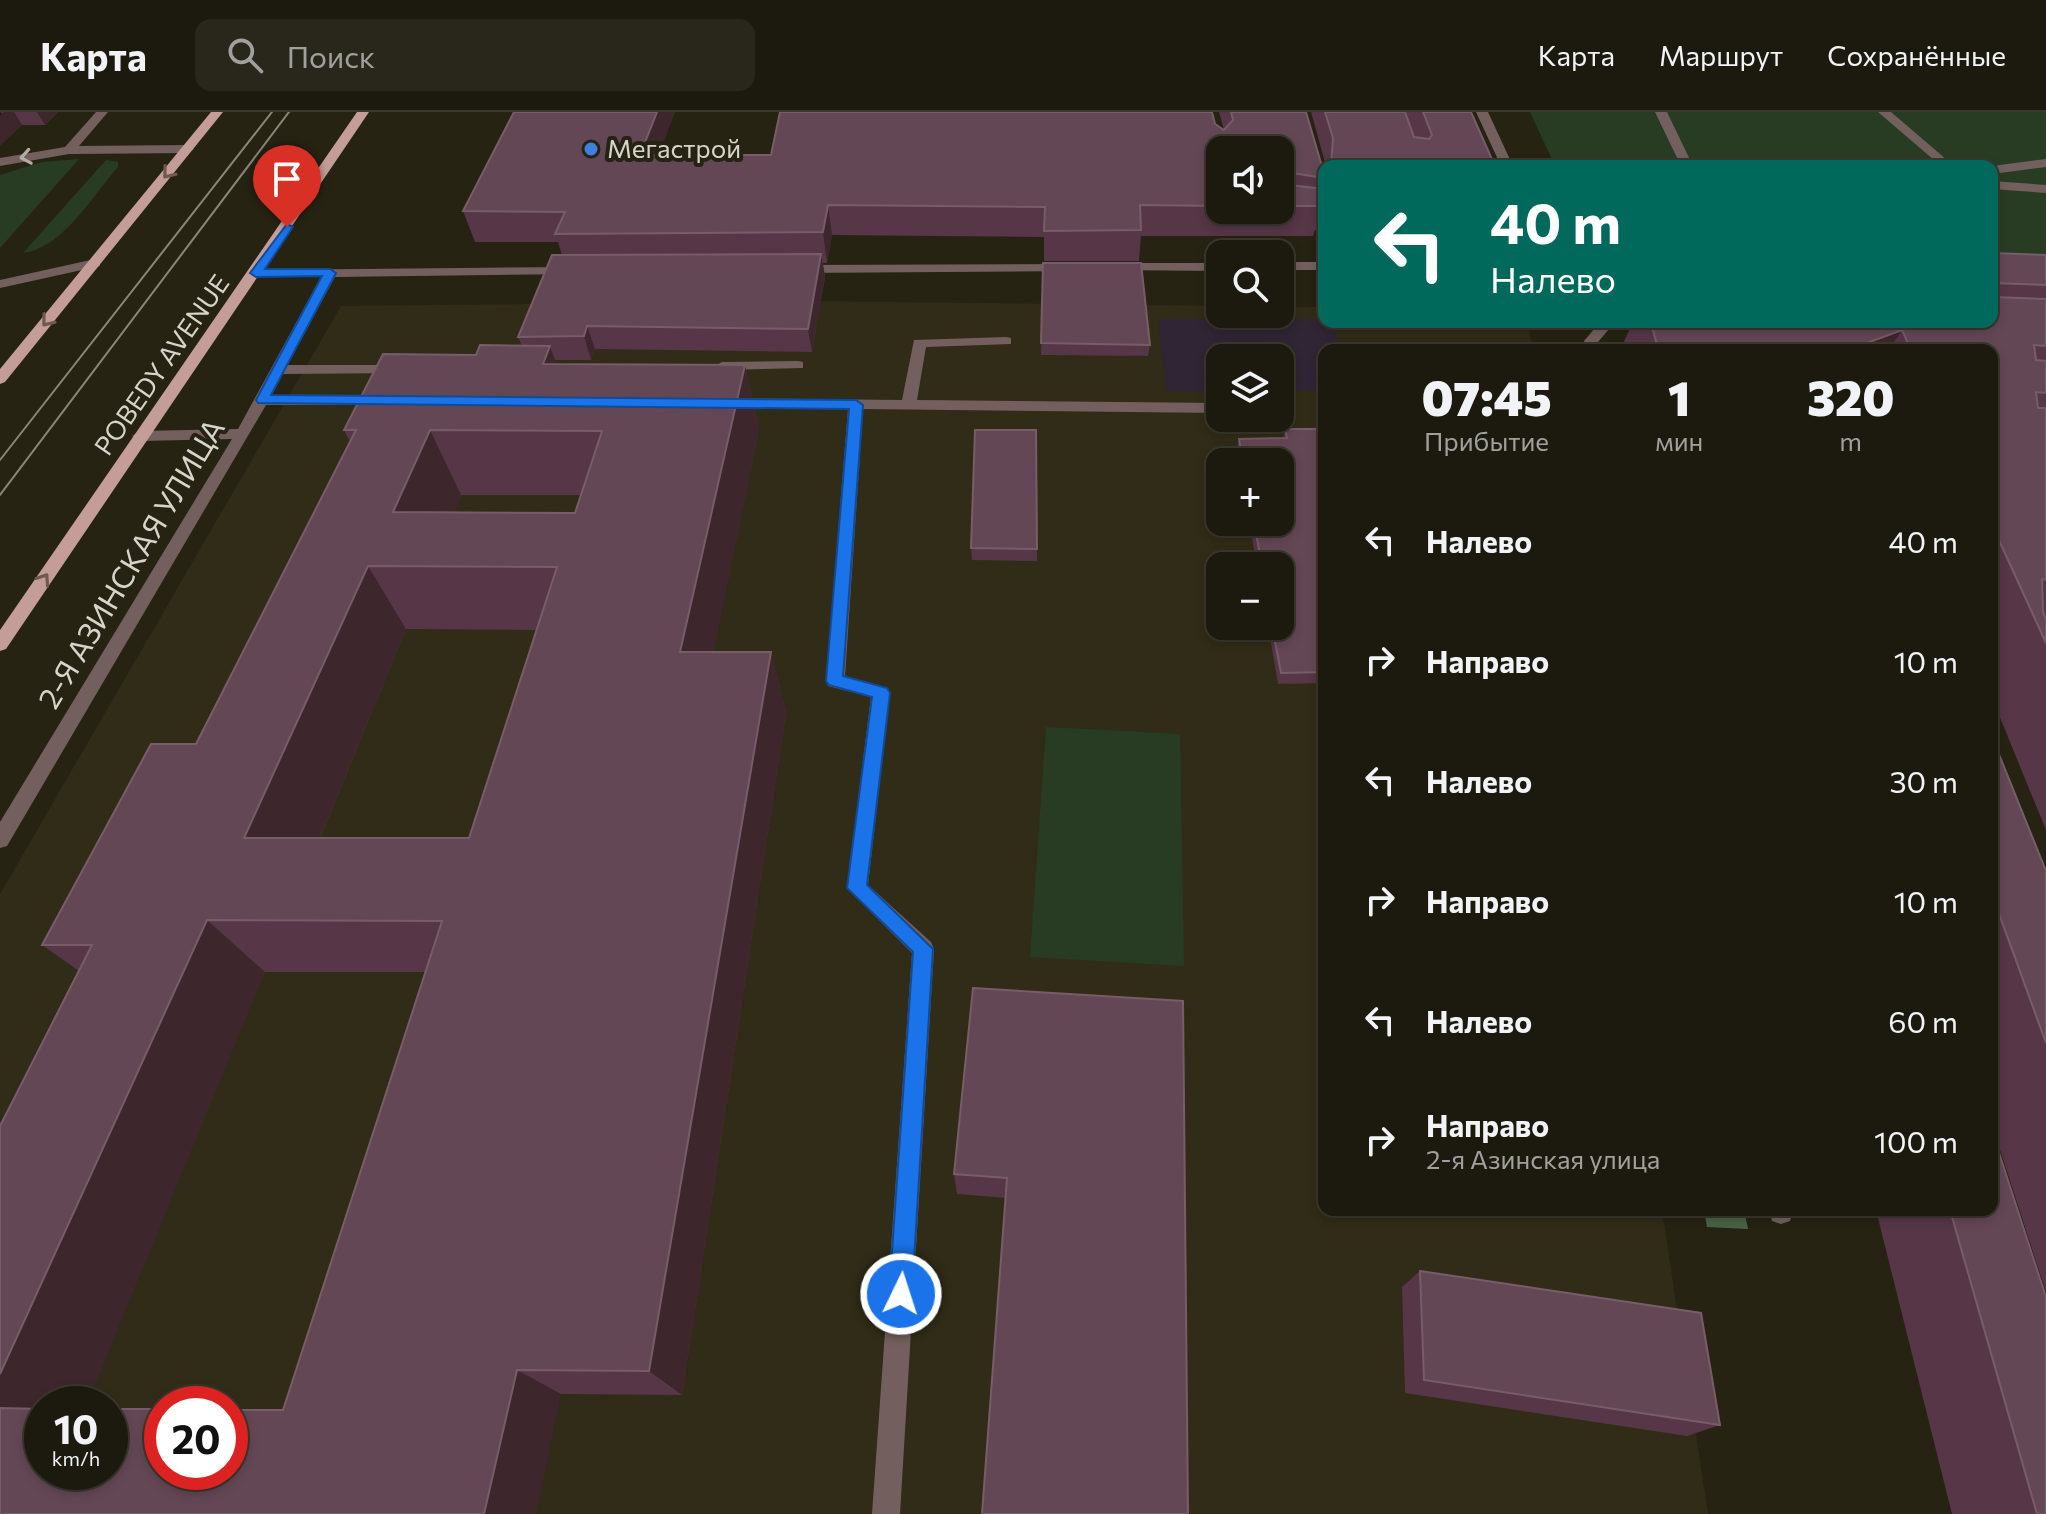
<!DOCTYPE html>
<html lang="ru">
<meta charset="utf-8">
<style>
:root{--surface:#1c1a0e;--page:#29271c;--text:#f1f3f6;--muted:#a0a19e;--line:#3a382e}
body{margin:0;font-family:Commissioner,sans-serif;background:var(--page);color:var(--text);height:100vh;display:flex;flex-direction:column;font-size:30px;white-space:nowrap}
*{box-sizing:border-box;margin:0}
p{font-size:26px;color:var(--muted)}
.icon{flex:none;width:44px;height:44px;fill:none;stroke:currentColor;stroke-width:2;stroke-linecap:round;stroke-linejoin:round}
.map{position:relative;flex:1;overflow:hidden}
.drawer{position:absolute;left:1318px;top:232px;width:680px;height:872px;display:flex;flex-direction:column;background:var(--surface);border-radius:16px;box-shadow:0 4px 12px #0003,0 0 0 2px var(--line)}
.drawer>*{flex:none}
.top-card{position:absolute;left:1318px;top:48px;width:680px;height:168px;border-radius:16px;box-shadow:0 4px 12px #0003,0 0 0 2px var(--line);background:#00695c;color:#fff;overflow:hidden}
.tools{position:absolute;left:1206px;top:24px;display:grid;gap:16px}
.tools a{display:grid;place-items:center;width:88px;height:88px;border-radius:16px;background:var(--surface);box-shadow:0 4px 12px #0003,0 0 0 2px var(--line);font-size:40px}
.speed{position:absolute;left:24px;top:1274px;display:flex;gap:16px;font-size:40px;font-weight:700;text-align:center}
.speed>*{display:grid;place-content:center;width:104px;height:104px;border-radius:50%;background:var(--surface);box-shadow:0 4px 12px #0003,0 0 0 2px var(--line);line-height:1}
.speed small{font-size:20px;font-weight:400}
.speed .limit{border:12px solid #d22;background:#fff;color:#111}
.pin{position:absolute;display:grid;place-items:center;width:68px;height:68px;color:#fff;margin:-82px -34px;border-radius:50% 50% 50% 0;rotate:-45deg;box-shadow:0 0 8px #0007}
.pin .icon{rotate:45deg}
.me{position:absolute;width:88px;margin:-44px;rotate:4deg;stroke-linejoin:round;filter:drop-shadow(0 0 6px #0008)}
.turn{display:flex;align-items:center;gap:28px;height:168px;padding:0 40px;font-size:36px}
.turn .icon{width:104px;height:104px;stroke-width:2.5}
.turn b{display:block;font-size:56px;line-height:68px}
.eta{display:flex;justify-content:space-evenly;align-items:center;height:136px;text-align:center}
.eta b{font-size:48px;font-weight:800;line-height:56px}
ul{padding:0;list-style:none}
li{display:flex;align-items:center;gap:24px;height:120px;padding:0 40px}
li div{flex:1}
li b{display:block;font-size:30px}
li em{font-style:normal}
header{display:flex;align-items:center;gap:48px;box-sizing:border-box;height:112px;padding:0 40px;background:var(--surface);border-bottom:2px solid var(--line)}
header strong{font-size:38px}
nav{display:flex;gap:44px;margin-inline-start:auto;font-size:28px}
.search{width:560px;height:72px;background:var(--page);display:flex;align-items:center;gap:20px;box-sizing:border-box;padding:0 28px;border-radius:16px;color:var(--muted);font-size:30px}
.map>svg:first-child{display:block}
.built{fill:#302c17;fill-rule:evenodd}
.industrial{fill:#2f2534}
.green{fill:#283c24}
.forest{fill:#496344}
.lines{fill:none;stroke-linecap:round;stroke-linejoin:round}
.minor{fill:#73605e;fill-rule:evenodd}
.major{fill:#c59d98;fill-rule:evenodd}
.tram{stroke:#89877a;stroke-width:2}
.wall{fill:#563647;fill-rule:evenodd}
.shaded-wall{fill:#3d272c}
.building{fill:#644755;stroke:#765d68;stroke-width:2;fill-rule:evenodd}
.oneway{stroke:#b4aca5}
.oneway2{stroke:#6e5a4f}
.route{fill:#1a73e8;stroke:#114b97;stroke-width:2}
.shop-dot{fill:#3f7fe0;stroke:#262313;stroke-width:3}
.labels{text-anchor:middle;stroke-width:8;stroke-linejoin:round;paint-order:stroke}
.far-poi-label{font-size:26px;fill:#d7d5cb;stroke:#262313;text-anchor:start}
.far-street-label{font-size:26px;fill:#d7d5cb;stroke:#262313}
.street-label{font-size:30px;fill:#d7d5cb;stroke:#262313}
</style>
<header>
<strong>Карта</strong>
<div class="search"><svg class="icon" aria-label="search" viewBox="0 0 24 24"><circle cx="10" cy="10" r="6"/><path d="M15 15l6 6"/></svg>Поиск</div>
<nav><a>Карта</a><a>Маршрут</a><a>Сохранённые</a></nav>
</header>
<div class="map">
<svg width="2046" height="1402" viewBox="0 0 2046 1402">
<rect width="100%" height="100%" fill="#262313"/>
<path class="built" d="M812,189L1220,194V202H1280V195H1324V210H1528L1532,238H1324V1098H1662L1708,1402H0V782L341,194ZM1220,246H1280V306H1220ZM1220,350H1280V410H1220ZM1220,454H1280V514H1220ZM42,1292H110V1360H42ZM162,1292H230V1360H162Z"/>
<path class="industrial" d="M1158,207H1324L1333,210L1340,238H1324V279H1280V246H1220V279H1166Z"/>
<path class="green" d="M1530,0H2046V194L1992,192V54H1555Z
M79,47L0,136V63L42,50Z
M106,48L118,50V55C93,83 63,136 23,141Z
M1046,615L1180,622L1184,854L1030,845Z"/>
<path class="forest" d="M1704,1098H1744L1748,1117L1707,1115Z"/>
<g class="lines">
<path class="minor" d="M96,0H108L79,34L188,33L194,37L188,41L69,42L0,54V46L65,35Z
M1476,0H1488L1513,54H1501Z
M1655,0H1667L1693,54H1681Z
M1878,0H1891L1954,54H1941Z
M2046,47V55L1992,62V54Z
M1992,69L2046,73V81L1992,77Z
M95,147L100,148V154L0,176V168Z
M1280,150H1324V158H1280Z
M1116,151H1220V159L1111,158V152Z
M1068,152L1075,156L1073,159L796,161L789,157L796,153Z
M572,155L577,156V162L335,165L287,253H402L409,257L402,261L283,262L271,283H386L394,288L386,293H266L7,734L0,736V710L232,327L140,329L132,324L140,319L238,317L321,165H256L249,161L251,158Z
M1600,210H1615L1598,230L1600,238H1586L1584,229Z
M1006,225L1011,226V232L926,235L917,288L1220,291V301L863,297L845,564L888,576L890,581L868,773L931,830L934,837L900,1402H872L912,841L847,776L871,585L828,574L826,569L848,297L726,296L718,291L726,286L902,288L914,228Z
M798,249L803,250V256L722,258L715,254L722,250Z
M1769,1098H1793L1790,1109L1781,1112L1772,1109Z"/>
<path class="major" d="M211,0H223L5,270L0,272V257Z
M357,0H369L6,537L0,539V518Z"/>
<path class="tram" d="M0,348L272,0
M0,383L289,0"/>
</g>
<path class="wall" d="M0,0H58L45,13H22Z
M1219,0H1306L1324,66V119L1315,118L1313,124H1141L1139,149H1044V125L832,123L827,151H823L825,165L812,240L595,237L591,248H555L556,252L745,253L759,317L713,540H771L786,601L682,1283L561,1282L0,1402L79,859L42,833L196,632L350,330L344,318L476,243L522,234L518,225L562,143L558,130H475L463,99L659,43H771L1215,12L1224,18ZM1220,38L1280,94V98H1220ZM461,383H581L575,401L454,400ZM406,517L537,518L469,726H320ZM265,860H426L283,1298L42,1360Z
M1311,0H1471L1495,54H1326Z
M1992,141L2046,143V718L1992,586V238H1620L1633,210H1992Z
M1043,151L1150,233L1148,244L1041,243Z
M1285,317H1324V571L1278,572L1268,514H1280V454H1257L1249,410H1280V350H1238L1236,339L1239,327L1283,326Z
M1036,318L1037,449L972,448L971,436Z
M1992,625L2046,759V1180L1992,1013Z
M1183,889L1006,1086L957,1082L954,1062Z
M1876,1098H1992L2046,1402H1952Z
M1420,1159L1720,1313L1687,1324L1405,1281L1402,1175Z"/>
<path class="shaded-wall" d="M4,0H14L22,13L0,34V4Z
M37,0H58L45,13Z
M657,0H675L648,73L640,43Z
M1286,60L1280,90V68Z
M828,93L832,123L827,151L823,120Z
M821,142L825,165L812,240L808,217Z
M587,214L595,237L591,248L584,224Z
M1902,218L1889,238H1848Z
M550,234L573,299L543,252Z
M745,253L759,317L701,601L680,540Z
M430,318L461,383L432,455L393,400Z
M368,454L406,517L297,781L244,726Z
M771,540L786,601L682,1283L649,1259Z
M207,808L265,860L87,1292H42V1310L0,1300V1262Z
M517,1258L561,1282L536,1402H484Z"/>
<path class="building" d="M514,0H657L640,43H771L780,0H1212L1215,12L1224,18L1233,8L1231,0H1306L1321,51L1326,54H1324V66L1286,60L1280,68V38H1220V94L1140,93L1141,118L1044,119L1045,95L828,93L823,120L555,122L565,100L463,99Z
M1325,0H1405L1414,25L1429,27L1432,23L1423,0H1471L1495,54H1331L1333,26Z
M1280,72L1324,77V88H1318L1320,94H1280Z
M1992,141L2046,143V173L1992,171Z
M821,142L808,217L587,214L584,224L518,225L552,143Z
M1043,151H1141L1150,233L1041,231Z
M1992,185L2046,187V234L2034,233L2036,248L2046,249V281L2036,280L2038,296H2046V468L2042,467L2043,500L2046,507V531L1992,413V238H1911L1902,218L1848,238H1658L1651,210H1992Z
M480,233L550,234L543,252L745,253L680,540H771L649,1259L517,1258L484,1402H0V1296L42,1297V1360H110V1297H162V1360H230V1298H283L442,809L207,808L0,1262V1014L92,833H42L151,632H196L356,318H344L383,242L476,243ZM430,318L602,319L575,401L393,400ZM368,454L557,455L469,726H244Z
M1285,317H1324V560L1281,561L1272,514H1280V454H1262L1254,410H1280V350H1243L1239,327L1287,326Z
M975,318H1036L1037,437L971,436Z
M1992,625L2046,759V931L1994,788H1992Z
M973,876L1183,889L1188,1402H982L1007,1066L954,1062Z
M1992,1019L2046,1185V1402H2037L1950,1098H1992Z
M1420,1159L1701,1201L1720,1313L1424,1268Z"/>
<defs><path id="oneway-chevron" d="M-2-3.5L2.5 0L-2 3.5" fill="none" stroke-width="1.6" stroke-linecap="round" stroke-linejoin="round" transform="scale(2)"/></defs>
<use class="oneway" href="#oneway-chevron" transform="translate(26 45) rotate(170)"/>
<g class="oneway2">
<use href="#oneway-chevron" transform="translate(168 61) rotate(129)"/>
<use href="#oneway-chevron" transform="translate(47 209) rotate(129)"/>
<use href="#oneway-chevron" transform="translate(44 467) rotate(-56)"/>
</g>
<path class="route" d="M287,112L293,115L265,157H330L336,161L271,283L856,288L863,293L843,564L887,576L890,581L867,773L933,837L912,1182L909,1191L901,1194L892,1191L889,1182L913,840L847,776L872,585L829,573L826,569L849,297L258,291L256,288L322,164L256,165L250,161Z"/>
<circle class="shop-dot" cx="591" cy="37" r="8"/>
<g class="labels">
<g class="far-poi-label">
<text x="607" y="46">Мегастрой</text>
</g>
<g class="far-street-label">
<text transform="translate(162 253) rotate(-55)" y="9">POBEDY AVENUE</text>
</g>
<g class="street-label">
<text transform="translate(132 452) rotate(-59)" y="10">2-Я АЗИНСКАЯ УЛИЦА</text>
</g>
</g>
</svg>
<div class="tools">
<a><svg class="icon" aria-label="sound" viewBox="0 0 24 24"><path d="M4 9h4l5-4v14l-5-4H4zM17 9q2 3 0 6"/></svg></a>
<a><svg class="icon" aria-label="search" viewBox="0 0 24 24"><circle cx="10" cy="10" r="6"/><path d="M15 15l6 6"/></svg></a>
<a><svg class="icon" aria-label="layers" viewBox="0 0 24 24"><path d="M12 4l9 5-9 5-9-5zM3 14l9 5 9-5"/></svg></a>
<a>+</a>
<a>−</a>
</div>
<div class="speed"><div>10<small>km/h</small></div><div class="limit">20</div></div>
<div class="pin" style="left:287px;top:115px;background:#d93025"><svg class="icon" aria-label="arrive" viewBox="0 0 24 24"><path d="M6 21V4h12l-3 4 3 4H6"/></svg></div>
<svg class="me" style="left:901px;top:1182px" viewBox="-20 -20 40 40"><circle r="17" fill="#1a73e8" stroke="#fff" stroke-width="3"/><path d="M0-11L8 9 0 5-8 9z" fill="#fff"/></svg>
<div class="top-card">
<div class="turn"><svg class="icon" aria-label="left" viewBox="0 0 24 24"><path d="M17 20v-9H6M10 6l-5 5 5 5"/></svg><div><b>40 m</b>Налево</div></div>
</div>
<section class="drawer">
<div class="eta">
<div><b>07:45</b><p>Прибытие</p></div>
<div><b>1</b><p>мин</p></div>
<div><b>320</b><p>m</p></div>
</div>
<ul>
<li><svg class="icon" aria-label="left" viewBox="0 0 24 24"><path d="M17 20v-9H6M10 6l-5 5 5 5"/></svg><div><b>Налево</b></div><em>40 m</em></li>
<li><svg class="icon" aria-label="right" viewBox="0 0 24 24"><path d="M7 20v-9h11M14 6l5 5-5 5"/></svg><div><b>Направо</b></div><em>10 m</em></li>
<li><svg class="icon" aria-label="left" viewBox="0 0 24 24"><path d="M17 20v-9H6M10 6l-5 5 5 5"/></svg><div><b>Налево</b></div><em>30 m</em></li>
<li><svg class="icon" aria-label="right" viewBox="0 0 24 24"><path d="M7 20v-9h11M14 6l5 5-5 5"/></svg><div><b>Направо</b></div><em>10 m</em></li>
<li><svg class="icon" aria-label="left" viewBox="0 0 24 24"><path d="M17 20v-9H6M10 6l-5 5 5 5"/></svg><div><b>Налево</b></div><em>60 m</em></li>
<li><svg class="icon" aria-label="right" viewBox="0 0 24 24"><path d="M7 20v-9h11M14 6l5 5-5 5"/></svg><div><b>Направо</b><p>2-я Азинская улица</p></div><em>100 m</em></li>
</ul>
</section>
</div>
